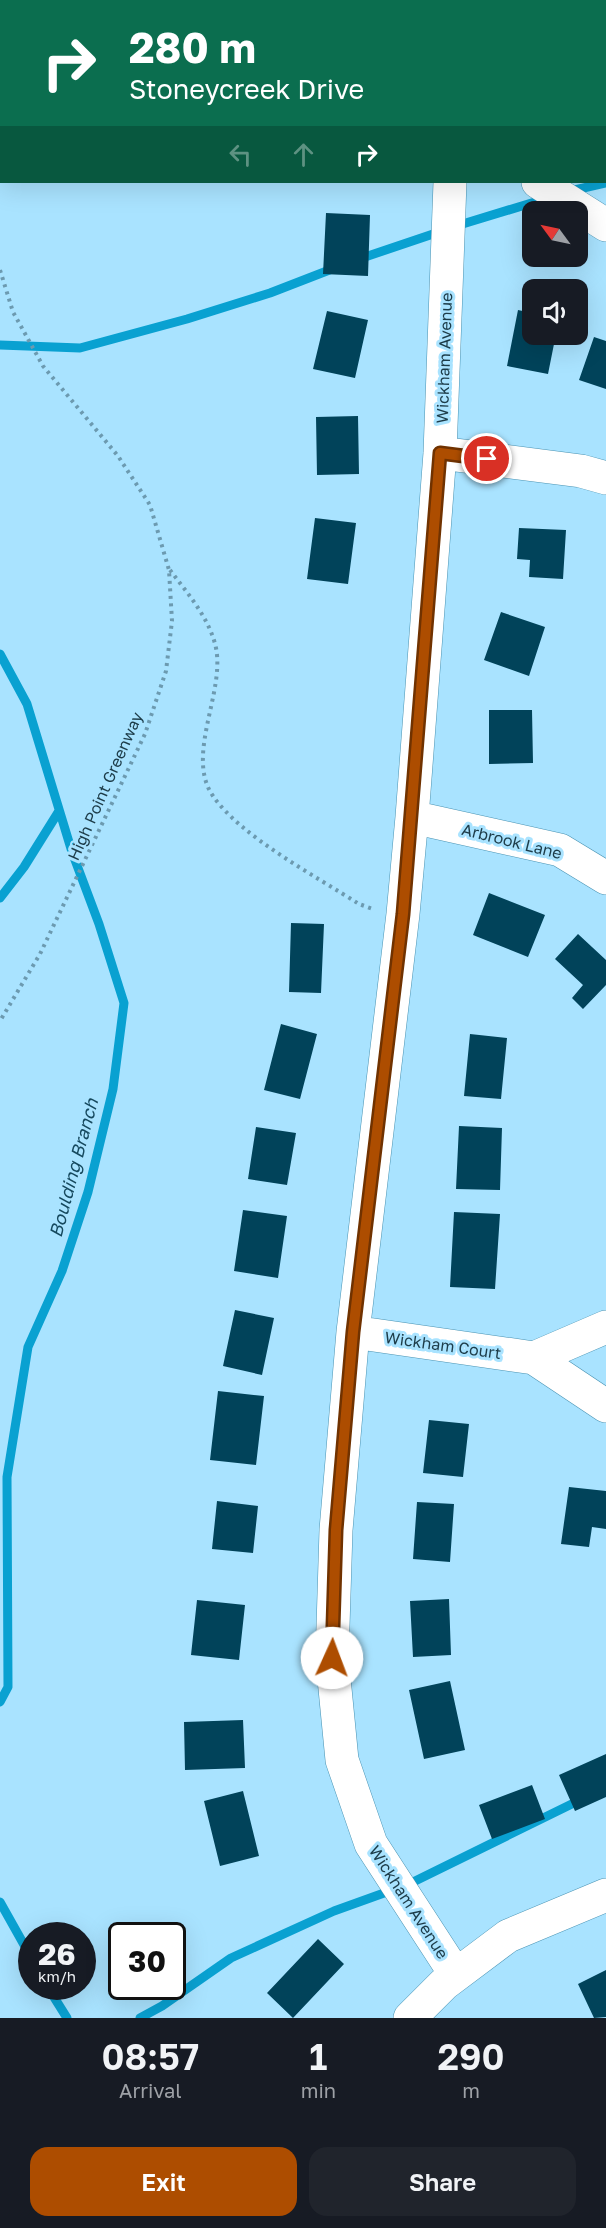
<!DOCTYPE html>
<style>
:root{--surface:#171b24;--page:#20242c;--text:#f1f3f6;--muted:#9ea1a6;--accent:#ad4d00}
body{margin:0;font-family:"Golos Text",sans-serif;background:var(--page);color:var(--text);height:100vh;display:flex;flex-direction:column;font-size:22px;white-space:nowrap}
*{box-sizing:border-box;margin:0}
p{font-size:20px;color:var(--muted)}
.icon{flex:none;width:33px;height:33px;fill:none;stroke:currentColor;stroke-width:2;stroke-linecap:round;stroke-linejoin:round}
.map{position:relative;height:2018px;overflow:hidden}
.drawer{display:flex;flex-direction:column;background:var(--surface);flex:1}
.drawer>*{flex:none}
.guide{position:absolute;left:0px;top:0px;width:606px;height:183px;box-shadow:0 6px 24px #0002;background:#0b6e4f;color:#fff;overflow:hidden}
.needle{width:39px;rotate:303deg}
.buttons{position:absolute;left:522px;top:201px;display:grid;gap:12px}
.buttons a{display:grid;place-items:center;width:66px;height:66px;border-radius:12px;background:var(--surface);box-shadow:0 6px 24px #0002;font-size:30px}
.speed{position:absolute;left:18px;top:1922px;display:flex;gap:12px;font-size:30px;font-weight:700;text-align:center}
.speed>*{display:grid;place-content:center;width:78px;height:78px;border-radius:50%;background:var(--surface);box-shadow:0 6px 24px #0002;line-height:1}
.speed small{font-size:15px;font-weight:400}
.speed .limit{border:3px solid #111;border-radius:9px;background:#fff;color:#111}
.pin{position:absolute;display:grid;place-items:center;width:51px;height:51px;color:#fff;margin:-26px;border:3px solid #fff;border-radius:50%;box-shadow:0 2px 6px #0007}
.me{position:absolute;width:66px;margin:-33px;rotate:2deg;stroke-linejoin:round;filter:drop-shadow(0 0 4px #0008)}
.turn{display:flex;align-items:center;gap:21px;height:126px;padding:0 30px;font-size:27px}
.turn .icon{width:78px;height:78px;stroke-width:2.5}
.turn b{display:block;font-size:42px;line-height:51px}
.lanes{display:flex;align-items:center;height:57px;padding:0 30px;background:#0003;justify-content:center;gap:30px;direction:ltr}
.lanes .off{opacity:.35}
.eta{display:flex;justify-content:space-evenly;align-items:center;height:102px;text-align:center}
.eta b{font-size:36px;font-weight:600;line-height:42px}
.cta{display:flex;gap:12px;margin-top:auto;padding:12px 30px}
.cta a{flex:1;height:69px;border-radius:18px;background:var(--accent);color:#fff;font-size:24px;font-weight:600;line-height:69px;text-align:center}
.cta a+a{background:var(--page);color:var(--text)}
.map>svg:first-child{display:block}
.lines{fill:none;stroke-linecap:round;stroke-linejoin:round}
.stream{stroke:#09a1d1;stroke-width:9}
.building{fill:#01435a}
.minor-casing{stroke:#4993b3;stroke-width:34}
.path{stroke:#6c9ab0;stroke-width:4;stroke-dasharray:3 4.5;stroke-linecap:butt}
.minor{stroke:#fff;stroke-width:33}
.route-casing{stroke:#703200;stroke-width:15}
.route{stroke:#ad4d00;stroke-width:10}
.labels{text-anchor:middle;stroke-width:6;stroke-linejoin:round;paint-order:stroke}
.street-label{font-size:16px;fill:#1d3c49;stroke:#a9e3ff}
.water-label{font-size:18px;font-style:italic;fill:#16495e;stroke:#a9e3ff}
</style>
<div class="map">
<svg width="606" height="2018" viewBox="0 0 606 2018">
<rect width="100%" height="100%" fill="#a9e3ff"/>
<g class="lines">
<path class="stream" d="M570,191L606,183
M456,226L548,198
M359,259L442,231
M0,345L80,348L187,319L270,293L332,269
M0,654L27,704L72,852L99,924L124,1003L113,1089L88,1192L62,1271L28,1347L7,1477L8,1687L0,1702
M0,898L24,867L59,811
M0,1902L32,1959
M47,1986L67,2018
M140,2018L162,2006L231,1958L334,1911L409,1884L582,1799"/>
</g>
<path class="building" d="M326,213L370,215L368,276L323,274Z
M518,310L532,313V334H556L548,374L507,366Z
M327,311L368,320L355,378L313,369Z
M594,337L606,341V389L579,380Z
M358,416L359,474L317,475L316,417Z
M315,518L356,523L348,584L307,579Z
M519,528L566,530L563,579L529,577L530,560L517,559Z
M501,612L545,627L529,676L484,660Z
M489,710H532L533,763L489,764Z
M489,893L545,915L528,957L473,935Z
M291,923L324,924L321,993L289,992Z
M578,934L606,960V985L583,1009L572,998L583,985L555,959Z
M281,1024L317,1034L300,1099L264,1090Z
M470,1034L507,1038L501,1099L464,1096Z
M459,1126L502,1128L500,1190L456,1189Z
M256,1127L296,1133L287,1185L248,1179Z
M243,1210L287,1216L278,1278L234,1271Z
M454,1212L500,1214L495,1289L450,1287Z
M235,1310L274,1318L262,1375L223,1366Z
M218,1391L264,1396L256,1465L210,1460Z
M429,1420L469,1424L463,1477L423,1473Z
M569,1487L606,1491V1529L592,1527L589,1547L561,1544Z
M217,1501L258,1506L253,1553L212,1549Z
M417,1502L454,1504L450,1562L413,1559Z
M449,1599L451,1655L413,1657L410,1601Z
M197,1600L245,1605L239,1660L191,1655Z
M450,1681L465,1750L424,1759L409,1690Z
M243,1720L245,1768L185,1770L184,1722Z
M606,1754V1797L575,1811L559,1775Z
M532,1785L545,1819L492,1839L479,1805Z
M243,1791L259,1856L220,1866L204,1801Z
M318,1939L344,1964L293,2018L267,1993Z
M606,1970V2017L594,2018L578,1984Z"/>
<g class="lines">
<g class="minor-casing">
<path id="minor" d="M450,182L440,453L412,817L403,914L353,1332L336,1530L332,1658L342,1760L371,1844L456,1975
M538,182L606,225
M440,453L581,471L606,478
M412,817L560,850L606,878
M353,1332L534,1358L606,1406
M534,1358L606,1327
M410,2018L444,1984L508,1936L606,1895"/>
</g>
<path class="path" d="M0,270L13,312L43,366L118,456L150,505L169,570L172,621L166,671L145,734L40,954L0,1021
M170,570C188,594 210,619 216,648C225,693 185,756 213,796C240,836 317,877 359,904L373,909"/>
<use href="#minor" class="minor"/>
</g>
<g class="lines">
<g class="route-casing">
<path id="route" d="M332,1658L336,1530L353,1332L403,914L440,453L487,459"/>
</g>
<use href="#route" class="route"/>
</g>
<g class="labels">
<g class="street-label">
<text transform="translate(444 358) rotate(-88)" y="6">Wickham Avenue</text>
<text transform="translate(105 786) rotate(-66)" y="6">High Point Greenway</text>
<text transform="translate(512 841) rotate(14)" y="6">Arbrook Lane</text>
<text transform="translate(443 1345) rotate(8)" y="6">Wickham Court</text>
<text transform="translate(409 1902) rotate(57)" y="6">Wickham Avenue</text>
</g>
<g class="water-label">
<text transform="translate(74 1168) rotate(-75)" y="6">Boulding Branch</text>
</g>
</g>
</svg>
<div class="buttons">
<a><svg class="needle" viewBox="-14 -14 28 28"><path d="M0-13l5 13h-10z" fill="#e53935"/><path d="M0 13l5-13h-10z" fill="#9ea1a6"/></svg></a>
<a><svg class="icon" aria-label="sound" viewBox="0 0 24 24"><path d="M4 9h4l5-4v14l-5-4H4zM17 9q2 3 0 6"/></svg></a>
</div>
<div class="speed"><div>26<small>km/h</small></div><div class="limit">30</div></div>
<div class="pin" style="left:487px;top:459px;background:#d93025"><svg class="icon" aria-label="arrive" viewBox="0 0 24 24"><path d="M6 21V4h12l-3 4 3 4H6"/></svg></div>
<svg class="me" style="left:332px;top:1658px" viewBox="-20 -20 40 40"><circle r="19" fill="#fff"/><path d="M0-13L10 11 0 6-10 11z" fill="#ad4d00"/></svg>
<div class="guide">
<div class="turn"><svg class="icon" aria-label="right" viewBox="0 0 24 24"><path d="M7 20v-9h11M14 6l5 5-5 5"/></svg><div><b>280 m</b>Stoneycreek Drive</div></div>
<div class="lanes"><svg class="icon off" aria-label="left" viewBox="0 0 24 24"><path d="M17 20v-9H6M10 6l-5 5 5 5"/></svg><svg class="icon off" aria-label="ahead" viewBox="0 0 24 24"><path d="M12 20V5M6 11l6-6 6 6"/></svg><svg class="icon" aria-label="right" viewBox="0 0 24 24"><path d="M7 20v-9h11M14 6l5 5-5 5"/></svg></div>
</div>
</div>
<section class="drawer">
<div class="eta">
<div><b>08:57</b><p>Arrival</p></div>
<div><b>1</b><p>min</p></div>
<div><b>290</b><p>m</p></div>
</div>
<div class="cta"><a>Exit</a><a>Share</a></div>
</section>
